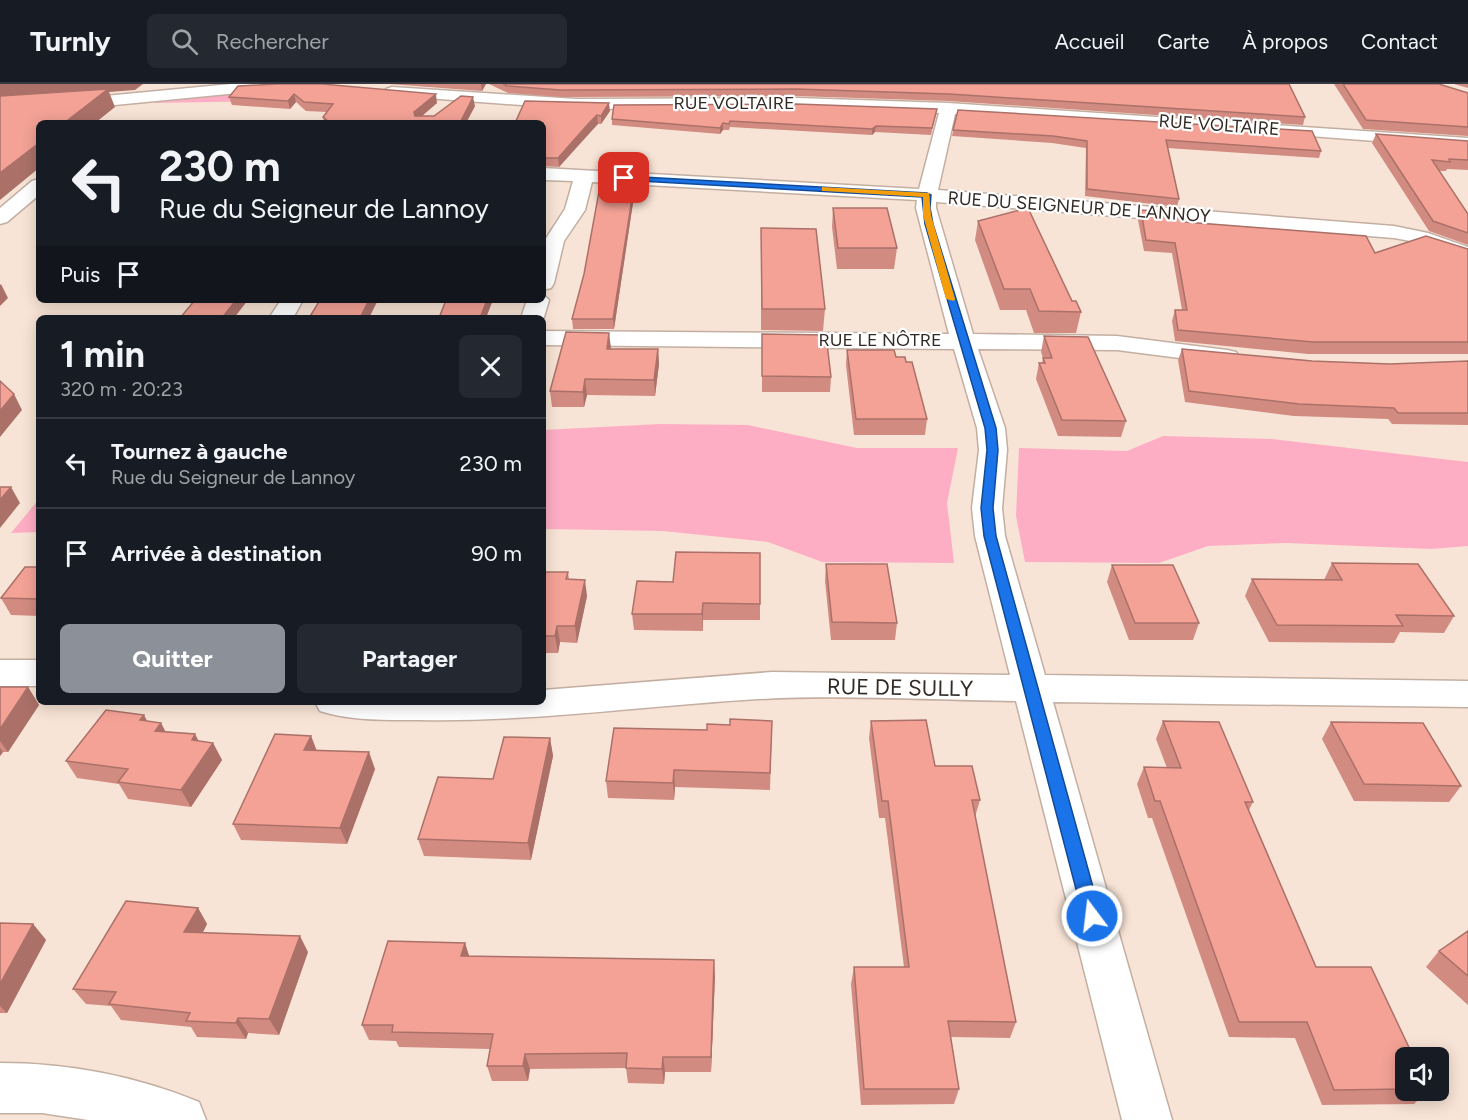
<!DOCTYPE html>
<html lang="fr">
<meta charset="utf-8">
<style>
:root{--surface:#171b24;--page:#242831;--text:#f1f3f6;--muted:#9ea1a6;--line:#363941;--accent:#8c9099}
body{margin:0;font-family:Figtree,sans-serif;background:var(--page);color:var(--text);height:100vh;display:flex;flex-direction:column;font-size:22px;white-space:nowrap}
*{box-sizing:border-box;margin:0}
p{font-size:20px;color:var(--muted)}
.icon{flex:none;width:33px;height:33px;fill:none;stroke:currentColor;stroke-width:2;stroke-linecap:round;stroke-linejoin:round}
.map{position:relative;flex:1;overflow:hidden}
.sheet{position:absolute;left:36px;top:231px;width:510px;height:390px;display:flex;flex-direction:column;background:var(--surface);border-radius:9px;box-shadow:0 3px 15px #0003}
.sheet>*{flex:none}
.guide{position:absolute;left:36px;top:36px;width:510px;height:183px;border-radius:9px;box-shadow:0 3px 15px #0003;background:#171b24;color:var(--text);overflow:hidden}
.fabs{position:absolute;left:1395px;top:963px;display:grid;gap:12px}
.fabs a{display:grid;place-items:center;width:54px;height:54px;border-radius:9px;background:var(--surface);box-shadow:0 3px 15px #0003;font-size:30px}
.pin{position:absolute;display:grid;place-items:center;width:51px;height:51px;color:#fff;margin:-26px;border-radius:12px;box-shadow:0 3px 9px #0006}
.me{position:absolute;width:66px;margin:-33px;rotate:345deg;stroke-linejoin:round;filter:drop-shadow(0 0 4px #0008)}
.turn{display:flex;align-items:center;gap:21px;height:126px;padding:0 24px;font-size:27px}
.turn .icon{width:78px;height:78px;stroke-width:2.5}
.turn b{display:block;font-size:42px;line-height:51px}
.then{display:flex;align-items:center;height:57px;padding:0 24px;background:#0003;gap:12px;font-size:22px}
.round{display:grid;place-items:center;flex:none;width:63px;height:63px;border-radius:9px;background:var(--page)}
.overview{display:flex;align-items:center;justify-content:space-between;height:102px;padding:0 24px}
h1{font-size:36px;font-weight:700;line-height:45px}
.button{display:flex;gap:12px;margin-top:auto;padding:12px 24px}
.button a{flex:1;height:69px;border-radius:9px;background:var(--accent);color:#fff;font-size:24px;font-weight:700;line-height:69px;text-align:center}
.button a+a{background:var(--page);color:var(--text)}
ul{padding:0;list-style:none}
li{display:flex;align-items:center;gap:18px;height:90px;padding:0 24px;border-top:2px solid var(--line)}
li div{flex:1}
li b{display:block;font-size:22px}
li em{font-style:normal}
header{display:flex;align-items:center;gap:36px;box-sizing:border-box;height:84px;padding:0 30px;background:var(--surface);border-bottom:2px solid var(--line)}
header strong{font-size:28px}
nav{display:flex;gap:33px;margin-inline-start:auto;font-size:21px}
.search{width:420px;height:54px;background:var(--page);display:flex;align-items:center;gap:15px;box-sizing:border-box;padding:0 21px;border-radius:9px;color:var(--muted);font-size:22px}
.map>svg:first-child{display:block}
.green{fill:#feaec4}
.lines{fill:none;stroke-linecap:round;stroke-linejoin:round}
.street-casing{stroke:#c3afa2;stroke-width:3}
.street{fill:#fff;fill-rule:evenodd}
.wall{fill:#d28b81}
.shaded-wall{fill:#ab7169}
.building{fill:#f4a296;stroke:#ab7169;stroke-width:1.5}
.route{fill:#1a73e8;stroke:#114b97;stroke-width:1.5}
.slow{fill:#f59e0b}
.labels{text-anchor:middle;stroke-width:4.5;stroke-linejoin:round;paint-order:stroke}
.far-street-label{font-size:18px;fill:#322a25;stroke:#fff}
.street-label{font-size:22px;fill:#322a25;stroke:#fff}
</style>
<header>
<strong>Turnly</strong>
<div class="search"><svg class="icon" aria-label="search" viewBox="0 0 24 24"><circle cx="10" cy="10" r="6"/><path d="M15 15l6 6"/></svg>Rechercher</div>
<nav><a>Accueil</a><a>Carte</a><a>À propos</a><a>Contact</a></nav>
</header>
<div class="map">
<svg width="1468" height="1036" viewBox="0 0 1468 1036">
<rect width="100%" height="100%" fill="#f8e4d6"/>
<path class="green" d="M264,5L269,17L153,19L166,15Z
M660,340L748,341L857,364H958L947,419L954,479L822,478L768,458L663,447L543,445V346Z
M1163,352L1272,355L1468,378V462L1431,465L1286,459L1208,462L1159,479L1025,478L1016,432L1019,364L1127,367Z
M39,415V448L11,449Z"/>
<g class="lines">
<g class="street-casing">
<path id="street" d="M231,0H288L280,5L84,24L0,28V18L84,14Z
M392,3L576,15L796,14L948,19L1468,54V64L1270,49L955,30L938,106L1394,142L1428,149L1468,163V176L1416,158L1394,154L936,118V124L973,250L1117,252L1227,266L1236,268L1239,273L1236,278L1227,280L1117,266L978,265L1005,344L1007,366L1002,424L1005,452L1045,591L1468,597V623L1053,618L1172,1036H1122L1016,617C926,616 834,610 744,616C636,623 528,638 419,636C387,636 351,637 320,627L315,618H543V606L772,588L1010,591L975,452L972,424L979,366L977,344L954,265L543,261V247L949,250L916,124L917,116L592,98L585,126L564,157L554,199L551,204L543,206V159L565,125L573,97L543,96V84L919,105L939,29L796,24L576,25L386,11L384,8L386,5Z
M39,95V111L7,138L0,140V124L32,97Z
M543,210L549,216L543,236V234H521L527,216H543Z
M281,216H303L293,234H269Z
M0,576H39V602H0Z
M0,979C68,979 136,992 199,1018L206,1036H88L42,1029H0Z"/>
</g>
<use href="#street" class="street"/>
</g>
<path class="wall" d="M389,0H486L482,7Z
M489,0H1289L1305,33L1303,41L948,17L796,12L561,13L508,9Z
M1334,0H1439L1468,9V52L1363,45Z
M1454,0H1468V4Z
M238,2L437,19L422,32H434L475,22L466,39H324L323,33L327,28L306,27L296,18L290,25L232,21L229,13Z
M937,25L931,51L875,48L872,51L730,43L729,46H723L720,50L612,41V35Z
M958,26L1321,67L1319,74L1167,64L1179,115L1177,123L1085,112L1086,64L1052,59L952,52Z
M610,27L601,40H598L590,47L559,83L543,82V39Z
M1376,50L1468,57V86L1447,85L1446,87H1439L1468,130V161L1429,147L1372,59Z
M634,112L614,245H573L572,235Z
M833,124L897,164L894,185H837L832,143Z
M1141,126L1185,138L1375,169L1468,165V270H1308L1175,257L1172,237L1175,226H1182L1172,169L1144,167L1138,136Z
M978,137L1072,217L1081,228L1076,249H1034L1026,226H1000L975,156Z
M761,144L825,225L823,247L761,246Z
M762,250L831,293L830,308H762Z
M1044,252L1126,337L1121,353L1058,352L1036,295L1039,279H1042L1043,274L1041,268Z
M611,265H658L659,280L655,312L587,311L584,323H552L550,307Z
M1182,265L1312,277L1390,280L1468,277V341L1392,340L1388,335L1294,332L1185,318L1178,276Z
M847,266L896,273L906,278L927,335L925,351H854L846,281Z
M1332,479L1454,532L1444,549L1400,548L1394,559L1269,558L1245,512L1252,495L1324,496Z
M826,480L897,539L895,556H831L825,497Z
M1112,481L1199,539L1193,556H1129L1107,498Z
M39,483V532L11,531L1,514Z
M543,488H568L569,496L587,512L577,559L560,558L558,569H543Z
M637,497L760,520V536H703V547L634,546L632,530Z
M0,603H28L39,621L8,668H3L0,672Z
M147,637L161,639L165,648L199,657L213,659L222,676L191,723L128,715L119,700L77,694L66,677Z
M772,637L770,706L675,703L674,716L608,714L606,697L707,646L730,641Z
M871,637L935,682L980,716L975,733L1016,938L1010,954L951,953L959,1005L954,1020L861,1021L851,900L854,883H904L885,734H879L869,654Z
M1163,637L1253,718L1249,726L1316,883L1406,974V1006H1428L1414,1020L1322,1021L1295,954L1229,953L1152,734H1148L1137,700L1144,683L1167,684L1156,655Z
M1331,638L1461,702L1449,718L1354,717L1322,655Z
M311,652L317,667L375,685L347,760L241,756L233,740Z
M550,654L553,672L531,776L424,772L418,755L493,695Z
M198,824L207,840L203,848L308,868L279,951L248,949L246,955L197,953L191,943L121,936L111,922L86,920L73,905Z
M0,839L33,840L46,856L7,929H0Z
M1468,847V921L1426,883L1439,867Z
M465,859L469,872L715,892L711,988H665L664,1000L628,999L626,984L530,985L528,997H492L487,982L490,965L399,963L396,957L369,956L362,941Z"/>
<path class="shaded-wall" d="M0,0H143L135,6L109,8L115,23L95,39H64L0,16Z
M481,0H486L482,7Z
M294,10L296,18L290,25L288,17Z
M436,10L437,19L416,37L414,28Z
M473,13L475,22L466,39H460Z
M609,19L610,27L601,40V32Z
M597,31L598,40L559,83L558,74Z
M723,39V46L720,50V44Z
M876,42L875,48L872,51V45Z
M39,59V84L0,116V89Z
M544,89L545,98L543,101V90Z
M634,102V112L614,245L613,235Z
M1,200L8,214L0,222V201Z
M236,216H248L234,234H222Z
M369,216H378L369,234H360Z
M487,216H493L486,234H480Z
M609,249L611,264L608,280L607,265Z
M658,265L659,280L655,312L654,296Z
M585,295L587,311L584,323L583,308Z
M14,310L22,326L0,353V327Z
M11,403L20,419L0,444V416Z
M585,496L587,512L577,559L575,542Z
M703,519V547L702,530Z
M557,542L560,558L558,569L555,552Z
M28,603L39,621L8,668L0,657V645Z
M144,631L153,648L140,636Z
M161,639L170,656L155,647Z
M195,650L204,667L192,656Z
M311,652L317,668L304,666Z
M550,654L553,672L531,776L528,759Z
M213,659L222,676L191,723L181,706Z
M0,664L3,668L0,672Z
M369,668L375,685L347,760L340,744Z
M674,686L675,703L674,716L673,699Z
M198,824L207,840L195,864L184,848Z
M33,840L46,856L7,929L0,922V900Z
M300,852L308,868L279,951L269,935Z
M465,859L470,875L461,872Z
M714,876L715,892L711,988V973Z
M238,934L248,949L246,955L236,939Z
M525,970L530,985L528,997L523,982Z
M663,973L665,988L664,1000L662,985Z"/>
<path class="building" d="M277,0H322L436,10L414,28L415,32H434L461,12L473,13L460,39H326L328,37L323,33L333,20L304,18L294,10L288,17L229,13L238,2Z
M503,0H1289L1305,33L949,10L796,5L560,6L507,2Z
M1343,0H1439L1468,9V43L1366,36Z
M108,5L64,39H39V59L0,89V12Z
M525,17L609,19L601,32L597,31L589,39L558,74H543V39H515Z
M796,20L937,25L932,44L876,42L872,45L730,37L729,40L723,39L720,44L612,35L614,21Z
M958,26L1312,47L1321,67L1166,56L1179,115L1087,105V57L1053,52L953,46Z
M1376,50L1468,57V76L1449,75L1450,78L1432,76L1468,130V149L1433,137Z
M600,102H634L613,235H572L584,190Z
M833,124H887L897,164H838Z
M1028,124L1072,217H1076L1081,228L1039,227L1030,205H1004L978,137Z
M1141,126L1183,129L1185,138L1366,152L1375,169L1426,152L1468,165V258H1313L1178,246L1175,226H1187L1175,159L1146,156Z
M761,144L816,145L825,225H762Z
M195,216H236L222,234H180Z
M320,216H369L360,234H309Z
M446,216H487L480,234H439Z
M566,248L609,249L607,265H658L654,296L585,295L583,308L550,307Z
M762,250L826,251L831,293L762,292Z
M1044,252L1088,253L1126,337L1062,336L1039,279H1045L1043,274H1052Z
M1182,265L1312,277L1390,280L1468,277V329H1398L1394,324L1299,320L1189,307Z
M847,266H894L896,273H905L906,278H912L927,335H856Z
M0,297L14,310L0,327Z
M0,403H11L0,416Z
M676,468L760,469V520L703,519L702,530H632L637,497L673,498Z
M1332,479L1418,480L1454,532L1396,531L1403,542L1277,541L1252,495L1342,496Z
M826,480H887L897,539L832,538Z
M1112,481H1173L1199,539H1135Z
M25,483H39V515L1,514Z
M543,488H568L566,495L585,496L575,542H557L555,552H543Z
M0,603H28L0,645Z
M106,626L144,631L140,636L161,639L155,647L195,650L192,656L213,659L181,706L118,698L128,685L66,677Z
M730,635L772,637L770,689L674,686L673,699L606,697L614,644L707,646V640L730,641Z
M926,636L935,682H972L980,716H972L1016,938L948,937L959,1005H864L854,883H909L888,717H882L871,637Z
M1163,637L1219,638L1253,718H1245L1316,883H1371L1414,974H1406V1005L1334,1006L1307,938H1239L1160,717H1155L1144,683L1181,684Z
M1331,638L1423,639L1461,702L1364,700Z
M275,650L311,652L304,666L369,668L340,744L233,740Z
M504,653L550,654L528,759L418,755L438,693L493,695Z
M126,817L198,824L184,848L300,852L269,935L238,934L236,939L186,937L190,929L109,920L116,908L73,905Z
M0,839L33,840L0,900Z
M1468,847V892L1439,867Z
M388,857L465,859L461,872L714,876L711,973H663L662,985L626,984L627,969L525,970L523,982H487L493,950L392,948L393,941H362Z"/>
<path class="route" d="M624,92L927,109L931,111L930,124L933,140L996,344L998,366L993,424L996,452L1101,832L1098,837L1092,840L1085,837L1083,832L984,452L981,424L987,366L985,344L925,140L922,113L622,96L621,94Z"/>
<path class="slow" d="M822,103L929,109L931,131L955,215L954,217L946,215L923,131V113L825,107H822Z"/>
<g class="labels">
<g class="far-street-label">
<text x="734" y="25">RUE VOLTAIRE</text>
<text transform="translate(1219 41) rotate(4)" y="6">RUE VOLTAIRE</text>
<text transform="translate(1079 123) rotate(4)" y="6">RUE DU SEIGNEUR DE LANNOY</text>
<text x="880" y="262">RUE LE NÔTRE</text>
</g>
<g class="street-label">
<text transform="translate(900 603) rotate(1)" y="8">RUE DE SULLY</text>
</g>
</g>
</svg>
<div class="fabs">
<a><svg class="icon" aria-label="sound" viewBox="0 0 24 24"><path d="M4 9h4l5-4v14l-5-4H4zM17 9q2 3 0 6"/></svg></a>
</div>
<div class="pin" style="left:624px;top:94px;background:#d93025"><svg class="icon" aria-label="arrive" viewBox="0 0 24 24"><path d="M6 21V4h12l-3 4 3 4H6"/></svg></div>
<svg class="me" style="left:1092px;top:832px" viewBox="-20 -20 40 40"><circle r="17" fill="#1a73e8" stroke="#fff" stroke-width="3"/><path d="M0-11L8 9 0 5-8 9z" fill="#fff"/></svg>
<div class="guide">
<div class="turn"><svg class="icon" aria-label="left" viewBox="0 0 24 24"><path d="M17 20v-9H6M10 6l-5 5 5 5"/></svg><div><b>230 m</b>Rue du Seigneur de Lannoy</div></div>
<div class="then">Puis<svg class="icon" aria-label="arrive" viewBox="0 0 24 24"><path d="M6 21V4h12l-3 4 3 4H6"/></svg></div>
</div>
<section class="sheet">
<div class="overview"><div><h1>1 min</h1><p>320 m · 20:23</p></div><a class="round"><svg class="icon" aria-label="close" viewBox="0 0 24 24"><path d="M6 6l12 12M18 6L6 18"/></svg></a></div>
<ul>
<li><svg class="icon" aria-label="left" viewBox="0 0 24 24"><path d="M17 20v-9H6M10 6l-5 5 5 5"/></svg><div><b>Tournez à gauche</b><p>Rue du Seigneur de Lannoy</p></div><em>230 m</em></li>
<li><svg class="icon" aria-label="arrive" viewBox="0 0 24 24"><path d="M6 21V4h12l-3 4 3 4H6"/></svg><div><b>Arrivée à destination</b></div><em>90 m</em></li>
</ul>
<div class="button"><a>Quitter</a><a>Partager</a></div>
</section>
</div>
